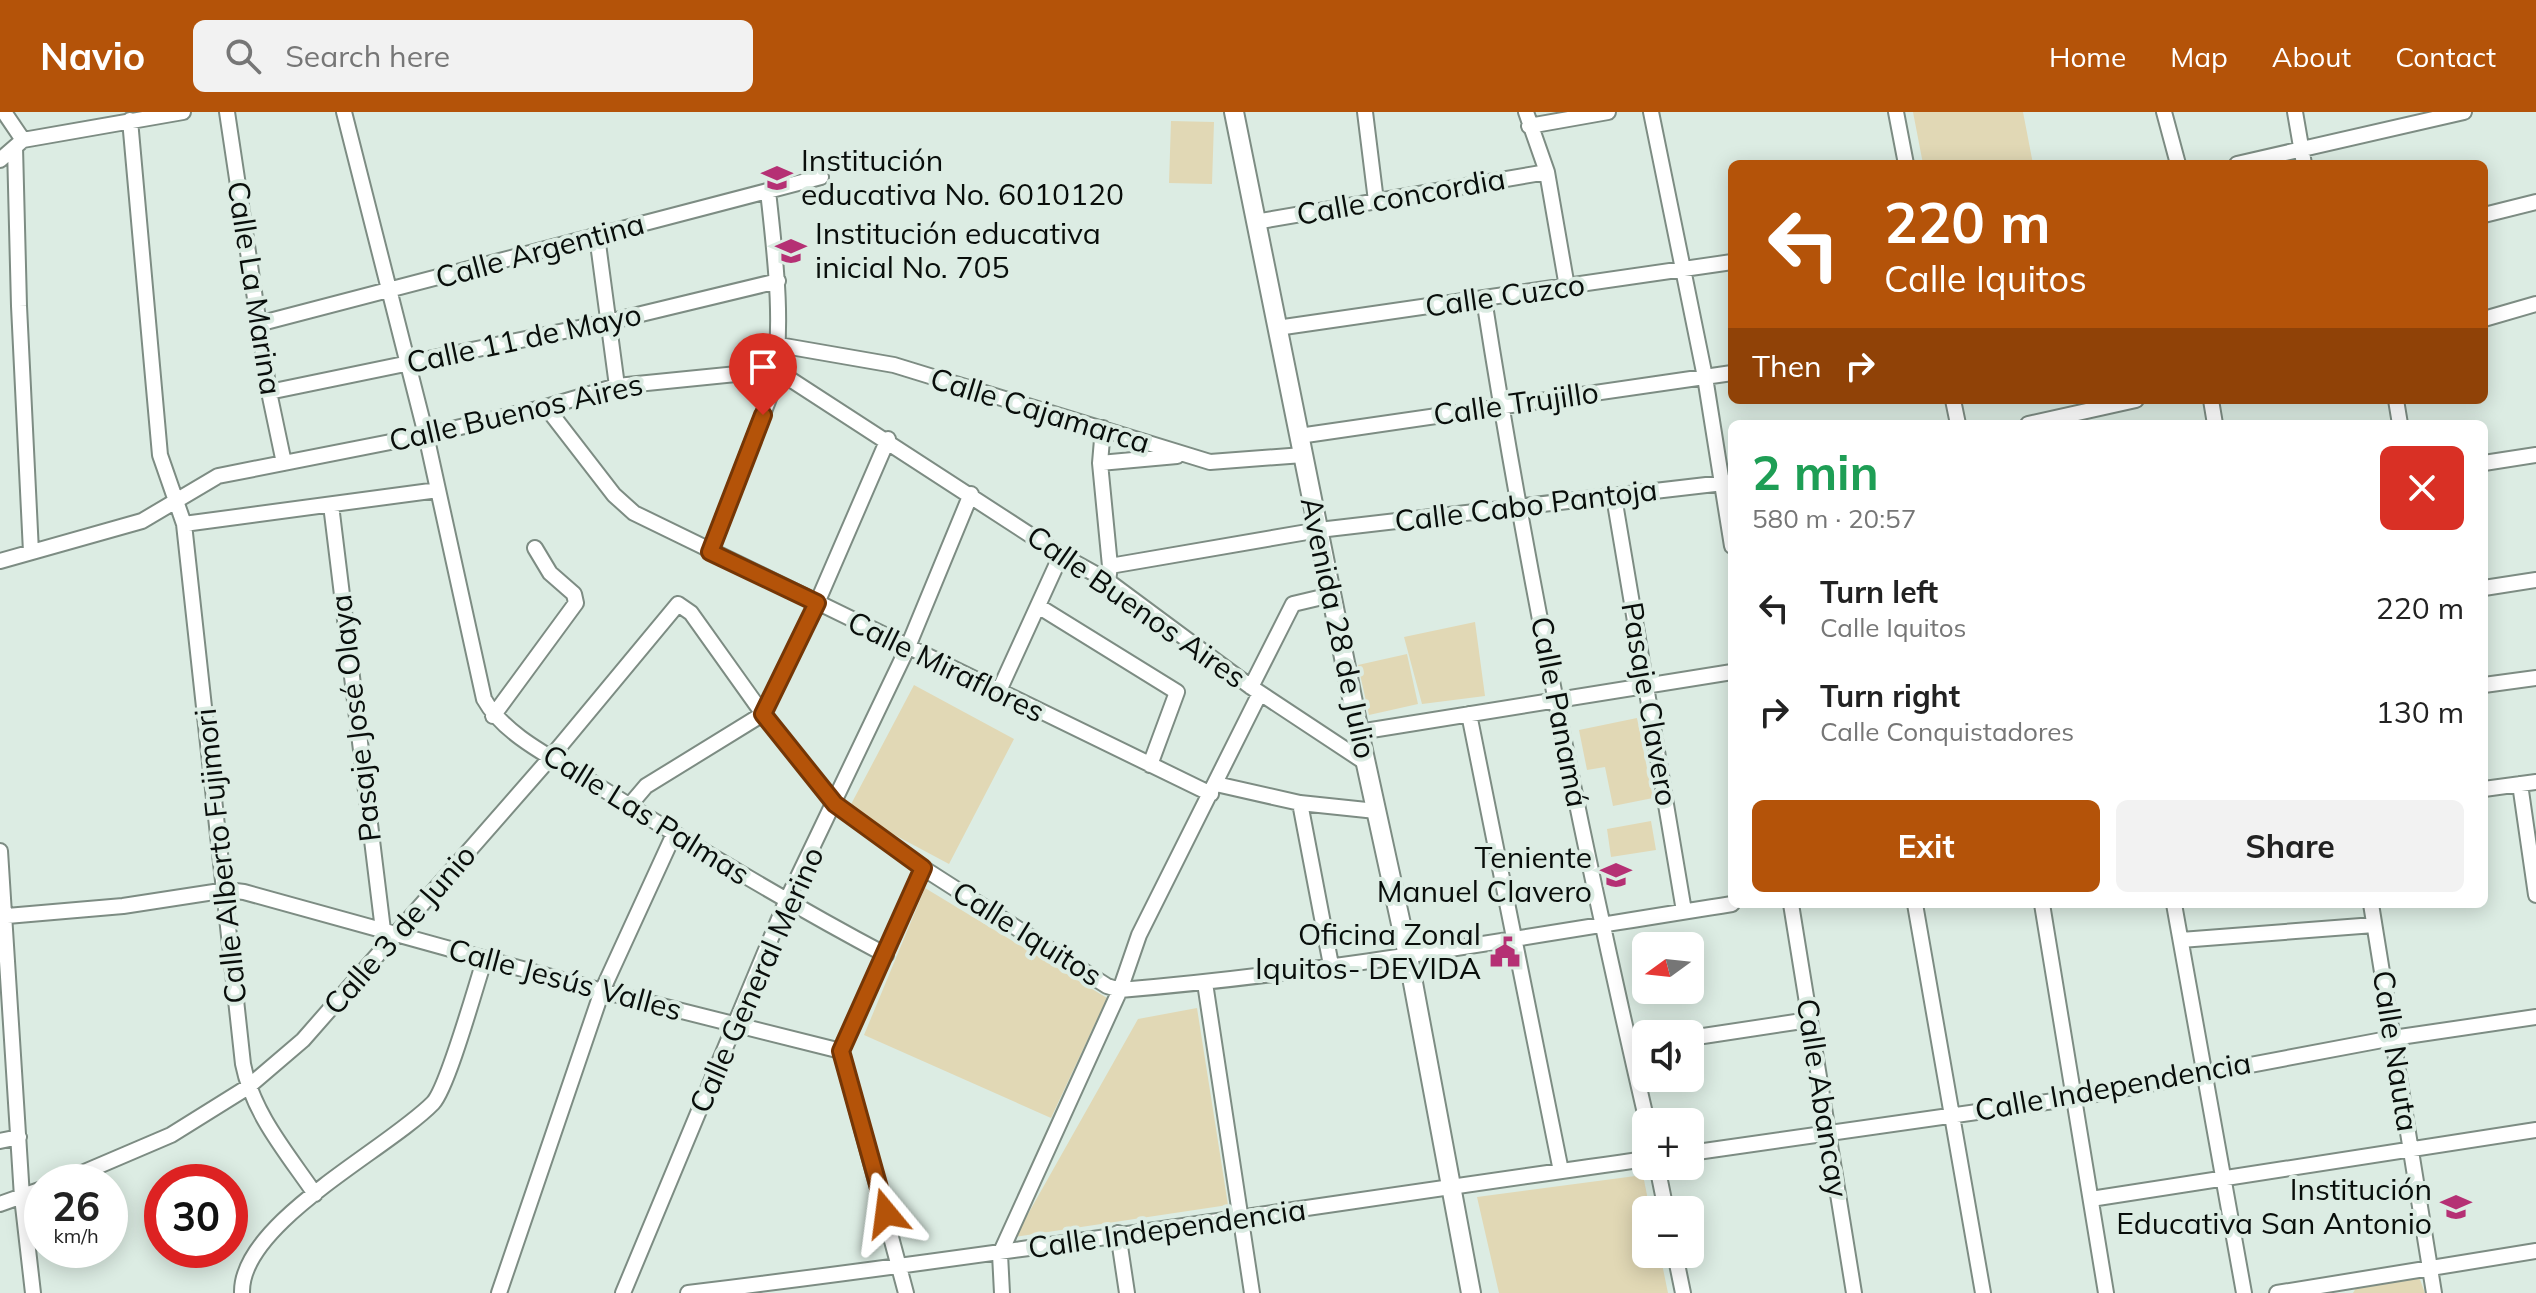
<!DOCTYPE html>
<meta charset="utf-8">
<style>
:root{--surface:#fff;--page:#f2f2f2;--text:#222;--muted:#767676;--accent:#b45309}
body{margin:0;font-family:Mulish,sans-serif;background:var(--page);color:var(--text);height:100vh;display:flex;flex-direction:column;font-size:30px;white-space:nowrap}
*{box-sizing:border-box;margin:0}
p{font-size:26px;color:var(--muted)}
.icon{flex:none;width:44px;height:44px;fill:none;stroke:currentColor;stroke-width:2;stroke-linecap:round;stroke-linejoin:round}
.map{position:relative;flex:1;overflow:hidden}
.details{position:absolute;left:1728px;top:308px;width:760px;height:488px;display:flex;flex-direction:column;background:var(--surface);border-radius:12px;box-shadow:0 4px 20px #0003}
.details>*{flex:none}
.banner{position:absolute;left:1728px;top:48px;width:760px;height:244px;border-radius:12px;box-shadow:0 4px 20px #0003;background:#b45309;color:#fff;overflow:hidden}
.needle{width:52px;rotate:255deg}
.controls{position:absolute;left:1632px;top:820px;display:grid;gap:16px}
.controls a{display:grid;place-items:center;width:72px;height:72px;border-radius:12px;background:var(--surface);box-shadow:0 4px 20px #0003;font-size:40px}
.speed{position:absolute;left:24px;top:1052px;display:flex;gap:16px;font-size:40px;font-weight:700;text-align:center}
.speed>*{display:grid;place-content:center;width:104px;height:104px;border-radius:50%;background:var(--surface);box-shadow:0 4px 20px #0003;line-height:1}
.speed small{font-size:20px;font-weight:400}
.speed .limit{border:12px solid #d22;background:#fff;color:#111}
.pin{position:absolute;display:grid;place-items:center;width:68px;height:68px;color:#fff;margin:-82px -34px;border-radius:50% 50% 50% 0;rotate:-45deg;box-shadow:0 0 8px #0007}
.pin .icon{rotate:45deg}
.me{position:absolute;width:88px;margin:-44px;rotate:344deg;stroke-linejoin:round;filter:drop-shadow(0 0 6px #0008)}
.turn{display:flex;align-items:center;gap:28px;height:168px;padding:0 24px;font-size:36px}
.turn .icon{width:104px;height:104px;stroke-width:2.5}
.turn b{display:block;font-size:56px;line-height:68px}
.then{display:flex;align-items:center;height:76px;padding:0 24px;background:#0003;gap:16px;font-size:30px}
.round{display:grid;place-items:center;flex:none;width:84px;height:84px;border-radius:12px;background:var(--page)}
.summary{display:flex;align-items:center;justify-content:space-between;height:136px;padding:0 24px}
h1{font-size:48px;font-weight:700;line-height:60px;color:#1e9e55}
.action{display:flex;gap:16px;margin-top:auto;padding:16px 24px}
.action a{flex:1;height:92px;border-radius:12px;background:var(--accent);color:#fff;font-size:32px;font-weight:700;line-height:92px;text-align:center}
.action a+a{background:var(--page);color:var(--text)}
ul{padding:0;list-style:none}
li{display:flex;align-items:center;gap:24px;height:104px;padding:0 24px}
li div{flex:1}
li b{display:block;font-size:30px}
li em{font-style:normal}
header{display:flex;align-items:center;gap:48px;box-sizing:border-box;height:112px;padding:0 40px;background:var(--accent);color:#fff}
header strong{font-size:38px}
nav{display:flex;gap:44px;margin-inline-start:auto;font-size:28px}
.search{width:560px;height:72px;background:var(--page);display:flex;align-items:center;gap:20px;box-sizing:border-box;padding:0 28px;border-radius:12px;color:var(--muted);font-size:30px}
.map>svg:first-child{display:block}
.green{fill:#e1d8b5}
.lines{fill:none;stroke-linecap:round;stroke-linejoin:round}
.minor-casing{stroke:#7d8c83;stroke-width:18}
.major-casing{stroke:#7d8c83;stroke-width:22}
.minor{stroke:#fff;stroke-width:14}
.major{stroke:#fff;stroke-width:18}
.route-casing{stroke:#753606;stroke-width:20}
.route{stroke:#b45309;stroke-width:14}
.labels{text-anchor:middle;stroke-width:8;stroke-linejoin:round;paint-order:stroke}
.poi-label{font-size:30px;fill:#090e0b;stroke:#dcece3;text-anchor:end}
.street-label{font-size:30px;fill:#090e0b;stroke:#dcece3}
</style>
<header>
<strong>Navio</strong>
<div class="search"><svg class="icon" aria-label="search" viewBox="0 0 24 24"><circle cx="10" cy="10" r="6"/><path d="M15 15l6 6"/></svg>Search here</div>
<nav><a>Home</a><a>Map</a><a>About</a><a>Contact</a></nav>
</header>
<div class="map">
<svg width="2536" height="1181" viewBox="0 0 2536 1181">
<rect width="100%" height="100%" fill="#dcece3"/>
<path class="green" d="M1913,0H2023L2033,52H1923Z
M1171,9L1214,10L1212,72L1169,71Z
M1475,510L1485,584L1422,592L1404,525Z
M1407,542L1418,592L1369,603L1358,553Z
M914,573L1014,627L949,752L848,698Z
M1637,606L1653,686L1613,694L1605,655L1587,658L1579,618Z
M1651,709L1656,738L1611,745L1607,717Z
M925,776L1107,886L1051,1006L864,923Z
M1197,896L1228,1093L1015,1125L1138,907Z
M1643,1063L1650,1098H1646V1142H1660L1668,1181H1499L1477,1085Z
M2419,1165L2425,1181H2353L2356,1176Z"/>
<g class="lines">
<g class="minor-casing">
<path id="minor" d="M4,0L23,28
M227,0L269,280L284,351
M344,0L426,323L484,587C505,625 559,649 595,672C690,732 786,790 886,843
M1365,0L1376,89
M1526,0L1547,60L1567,175
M1651,0L1705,265L1732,434
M1896,0L1906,52
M2164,0L2178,52
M2295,0L2304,52
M130,8L160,343L184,412L243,952C253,1002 287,1041 315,1082
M1529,14L1608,0
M15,35L19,194L31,440
M0,48L23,28L183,0
M2237,52L2464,0
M2484,103L2536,90
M1255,110L1547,60
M597,124L617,274
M1484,187C1527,463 1584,738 1647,1010
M2484,207L2536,192
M258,212L821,65
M1277,216L1732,150
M779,233L894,253L1210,350L1303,343
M269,280L608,210L778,169
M1953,288L1958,312
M2211,288L2215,312
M2396,288L2400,312
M546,295L614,383L634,401L1211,682
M2028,312L2136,288
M1103,316L1100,351L1110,454
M1299,324L1732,261
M1100,351L1177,344
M2484,351L2536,343
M1614,385L1684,799
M331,393L383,818
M184,412L438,378
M710,440L773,276C784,210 775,144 768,79
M0,449L142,409L218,364L426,323L546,295L617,274L776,258L1061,443L1108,469L1251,575L1366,651
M1108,469L1110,454L1319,418L1732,370
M2484,476L2536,468
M1038,494L1177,580L1150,653
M2484,573L2536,566
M1251,575L1293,492L1331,483
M998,581L1061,443
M1469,602L1561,1059
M493,604L576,491L574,482L550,461L535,436
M1359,620L1732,560
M1216,672L1300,691L1376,699
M2520,672L2536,783
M2484,677L2536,670
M1300,691L1331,853
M629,694L646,674L763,602L817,491L888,327
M0,739L22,1085L33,1181
M1791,792L1854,1181
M1915,792L1983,1181
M2042,792L2106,1181
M2174,792L2244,1181
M2371,792L2434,1181
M7,804L123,794L227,778L244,780L602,879L841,939
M2181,828L2374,813
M1205,871L1252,1181
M1690,926L1809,908
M1630,935L1646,932
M0,1029L19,1025
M1690,1041L2075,986L2393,926L2536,905
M1657,1054L1666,1098
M61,1070L171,1023L248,975L303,928L551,645L678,492L691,501L763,602L835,692L923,756L1107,874L1120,878C1325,861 1529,824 1732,792
M2091,1087L2536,1018
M0,1092L42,1077
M1118,1121L1127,1181
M1675,1142L1683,1181
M242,1181C240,1111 387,1038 433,991C448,975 476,873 485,846
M499,1181L602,879L674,722
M623,1181L786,790L907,537L971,382
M688,1181C1008,1142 1327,1092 1646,1047
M906,1181L841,939L923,756
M1002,1181L1000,1142L1120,878L1139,823L1260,581
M2277,1181L2536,1139"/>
</g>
<g class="major-casing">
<path id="major" d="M1234,0L1359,620L1408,844L1471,1181"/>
</g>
<use href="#minor" class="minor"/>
<use href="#major" class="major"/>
</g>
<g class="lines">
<g class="route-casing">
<path id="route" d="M763,303L710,440L817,491L763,602L835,692L923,756L841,939L886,1101"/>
</g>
<use href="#route" class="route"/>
</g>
<defs>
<g id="school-bare" transform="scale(2.4)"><path d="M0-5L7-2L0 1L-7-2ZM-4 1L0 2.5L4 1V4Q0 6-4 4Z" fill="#b53074" stroke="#dcece3" stroke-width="2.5" paint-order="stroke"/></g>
<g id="civic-bare" transform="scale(2.4)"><path d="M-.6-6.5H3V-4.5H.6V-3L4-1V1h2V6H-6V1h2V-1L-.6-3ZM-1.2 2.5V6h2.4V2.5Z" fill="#b53074" stroke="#dcece3" stroke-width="2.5" paint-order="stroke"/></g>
</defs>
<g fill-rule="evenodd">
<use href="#school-bare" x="777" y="66"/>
<use href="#school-bare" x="791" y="139"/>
<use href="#school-bare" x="1616" y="763"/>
<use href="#civic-bare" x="1505" y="840"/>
<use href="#school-bare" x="2456" y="1095"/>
</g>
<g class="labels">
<g class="poi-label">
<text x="801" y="59" text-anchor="start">Institución<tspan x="801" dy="34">educativa No. 6010120</tspan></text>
<text x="815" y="132" text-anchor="start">Institución educativa<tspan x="815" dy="34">inicial No. 705</tspan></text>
<text x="1592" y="756">Teniente<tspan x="1592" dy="34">Manuel Clavero</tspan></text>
<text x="1481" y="833">Oficina Zonal<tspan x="1481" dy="34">Iquitos- DEVIDA</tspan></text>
<text x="2432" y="1088">Institución<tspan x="2432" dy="34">Educativa San Antonio</tspan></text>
</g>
<g class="street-label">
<text transform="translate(1401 85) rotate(-10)" y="10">Calle concordia</text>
<text transform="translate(540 139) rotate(-15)" y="10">Calle Argentina</text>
<text transform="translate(254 176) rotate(81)" y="10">Calle La Marina</text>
<text transform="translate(1505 184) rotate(-8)" y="10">Calle Cuzco</text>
<text transform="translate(524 227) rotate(-12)" y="10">Calle 11 de Mayo</text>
<text transform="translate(1516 292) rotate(-8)" y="10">Calle Trujillo</text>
<text transform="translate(1040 299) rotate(17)" y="10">Calle Cajamarca</text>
<text transform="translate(516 301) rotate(-13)" y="10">Calle Buenos Aires</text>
<text transform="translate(1526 394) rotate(-7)" y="10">Calle Cabo Pantoja</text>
<text transform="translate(1136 495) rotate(35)" y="10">Calle Buenos Aires</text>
<text transform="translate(1338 516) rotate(78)" y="10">Avenida 28 de Julio</text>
<text transform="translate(946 555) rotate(26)" y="10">Calle Miraflores</text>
<text transform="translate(1649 592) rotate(80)" y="10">Pasaje Clavero</text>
<text transform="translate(1559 600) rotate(79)" y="10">Calle Panamá</text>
<text transform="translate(356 606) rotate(-97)" y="10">Pasaje José Olaya</text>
<text transform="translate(646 703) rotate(32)" y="10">Calle Las Palmas</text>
<text transform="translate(221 744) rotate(-96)" y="10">Calle Alberto Fujimori</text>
<text transform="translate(400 818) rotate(-49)" y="10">Calle 3 de Junio</text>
<text transform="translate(1027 822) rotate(32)" y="10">Calle Iquitos</text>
<text transform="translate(565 868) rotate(15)" y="10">Calle Jesús Valles</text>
<text transform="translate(757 868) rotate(-66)" y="10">Calle General Merino</text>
<text transform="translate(2395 939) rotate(81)" y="10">Calle Nauta</text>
<text transform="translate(2113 975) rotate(-10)" y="10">Calle Independencia</text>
<text transform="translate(1822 986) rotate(81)" y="10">Calle Abancay</text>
<text transform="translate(1167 1117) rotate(-8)" y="10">Calle Independencia</text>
</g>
</g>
</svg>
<div class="controls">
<a><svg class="needle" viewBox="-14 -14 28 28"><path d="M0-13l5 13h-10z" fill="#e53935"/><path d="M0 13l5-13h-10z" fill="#767676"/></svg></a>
<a><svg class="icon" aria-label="sound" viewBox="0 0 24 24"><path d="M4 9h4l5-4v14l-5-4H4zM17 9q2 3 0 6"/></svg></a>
<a>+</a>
<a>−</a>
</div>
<div class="speed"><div>26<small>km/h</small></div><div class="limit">30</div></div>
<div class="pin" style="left:763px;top:303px;background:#d93025"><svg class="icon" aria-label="arrive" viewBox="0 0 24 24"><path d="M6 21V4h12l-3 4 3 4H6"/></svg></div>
<svg class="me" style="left:886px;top:1101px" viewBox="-20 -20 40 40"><path d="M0-17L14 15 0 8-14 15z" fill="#b45309" stroke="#fff" stroke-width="4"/></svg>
<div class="banner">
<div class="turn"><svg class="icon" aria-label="left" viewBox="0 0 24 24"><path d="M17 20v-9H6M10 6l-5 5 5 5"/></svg><div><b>220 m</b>Calle Iquitos</div></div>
<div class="then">Then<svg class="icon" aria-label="right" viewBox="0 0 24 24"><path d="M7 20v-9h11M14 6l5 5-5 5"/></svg></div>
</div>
<section class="details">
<div class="summary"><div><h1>2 min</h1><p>580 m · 20:57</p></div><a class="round" style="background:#d93025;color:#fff"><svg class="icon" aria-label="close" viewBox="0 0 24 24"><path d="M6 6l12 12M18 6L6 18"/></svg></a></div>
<ul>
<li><svg class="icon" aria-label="left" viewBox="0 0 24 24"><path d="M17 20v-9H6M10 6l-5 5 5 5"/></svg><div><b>Turn left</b><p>Calle Iquitos</p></div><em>220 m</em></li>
<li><svg class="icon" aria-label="right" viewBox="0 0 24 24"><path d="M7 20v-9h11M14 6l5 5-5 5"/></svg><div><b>Turn right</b><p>Calle Conquistadores</p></div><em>130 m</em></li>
</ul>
<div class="action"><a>Exit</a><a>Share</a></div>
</section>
</div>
